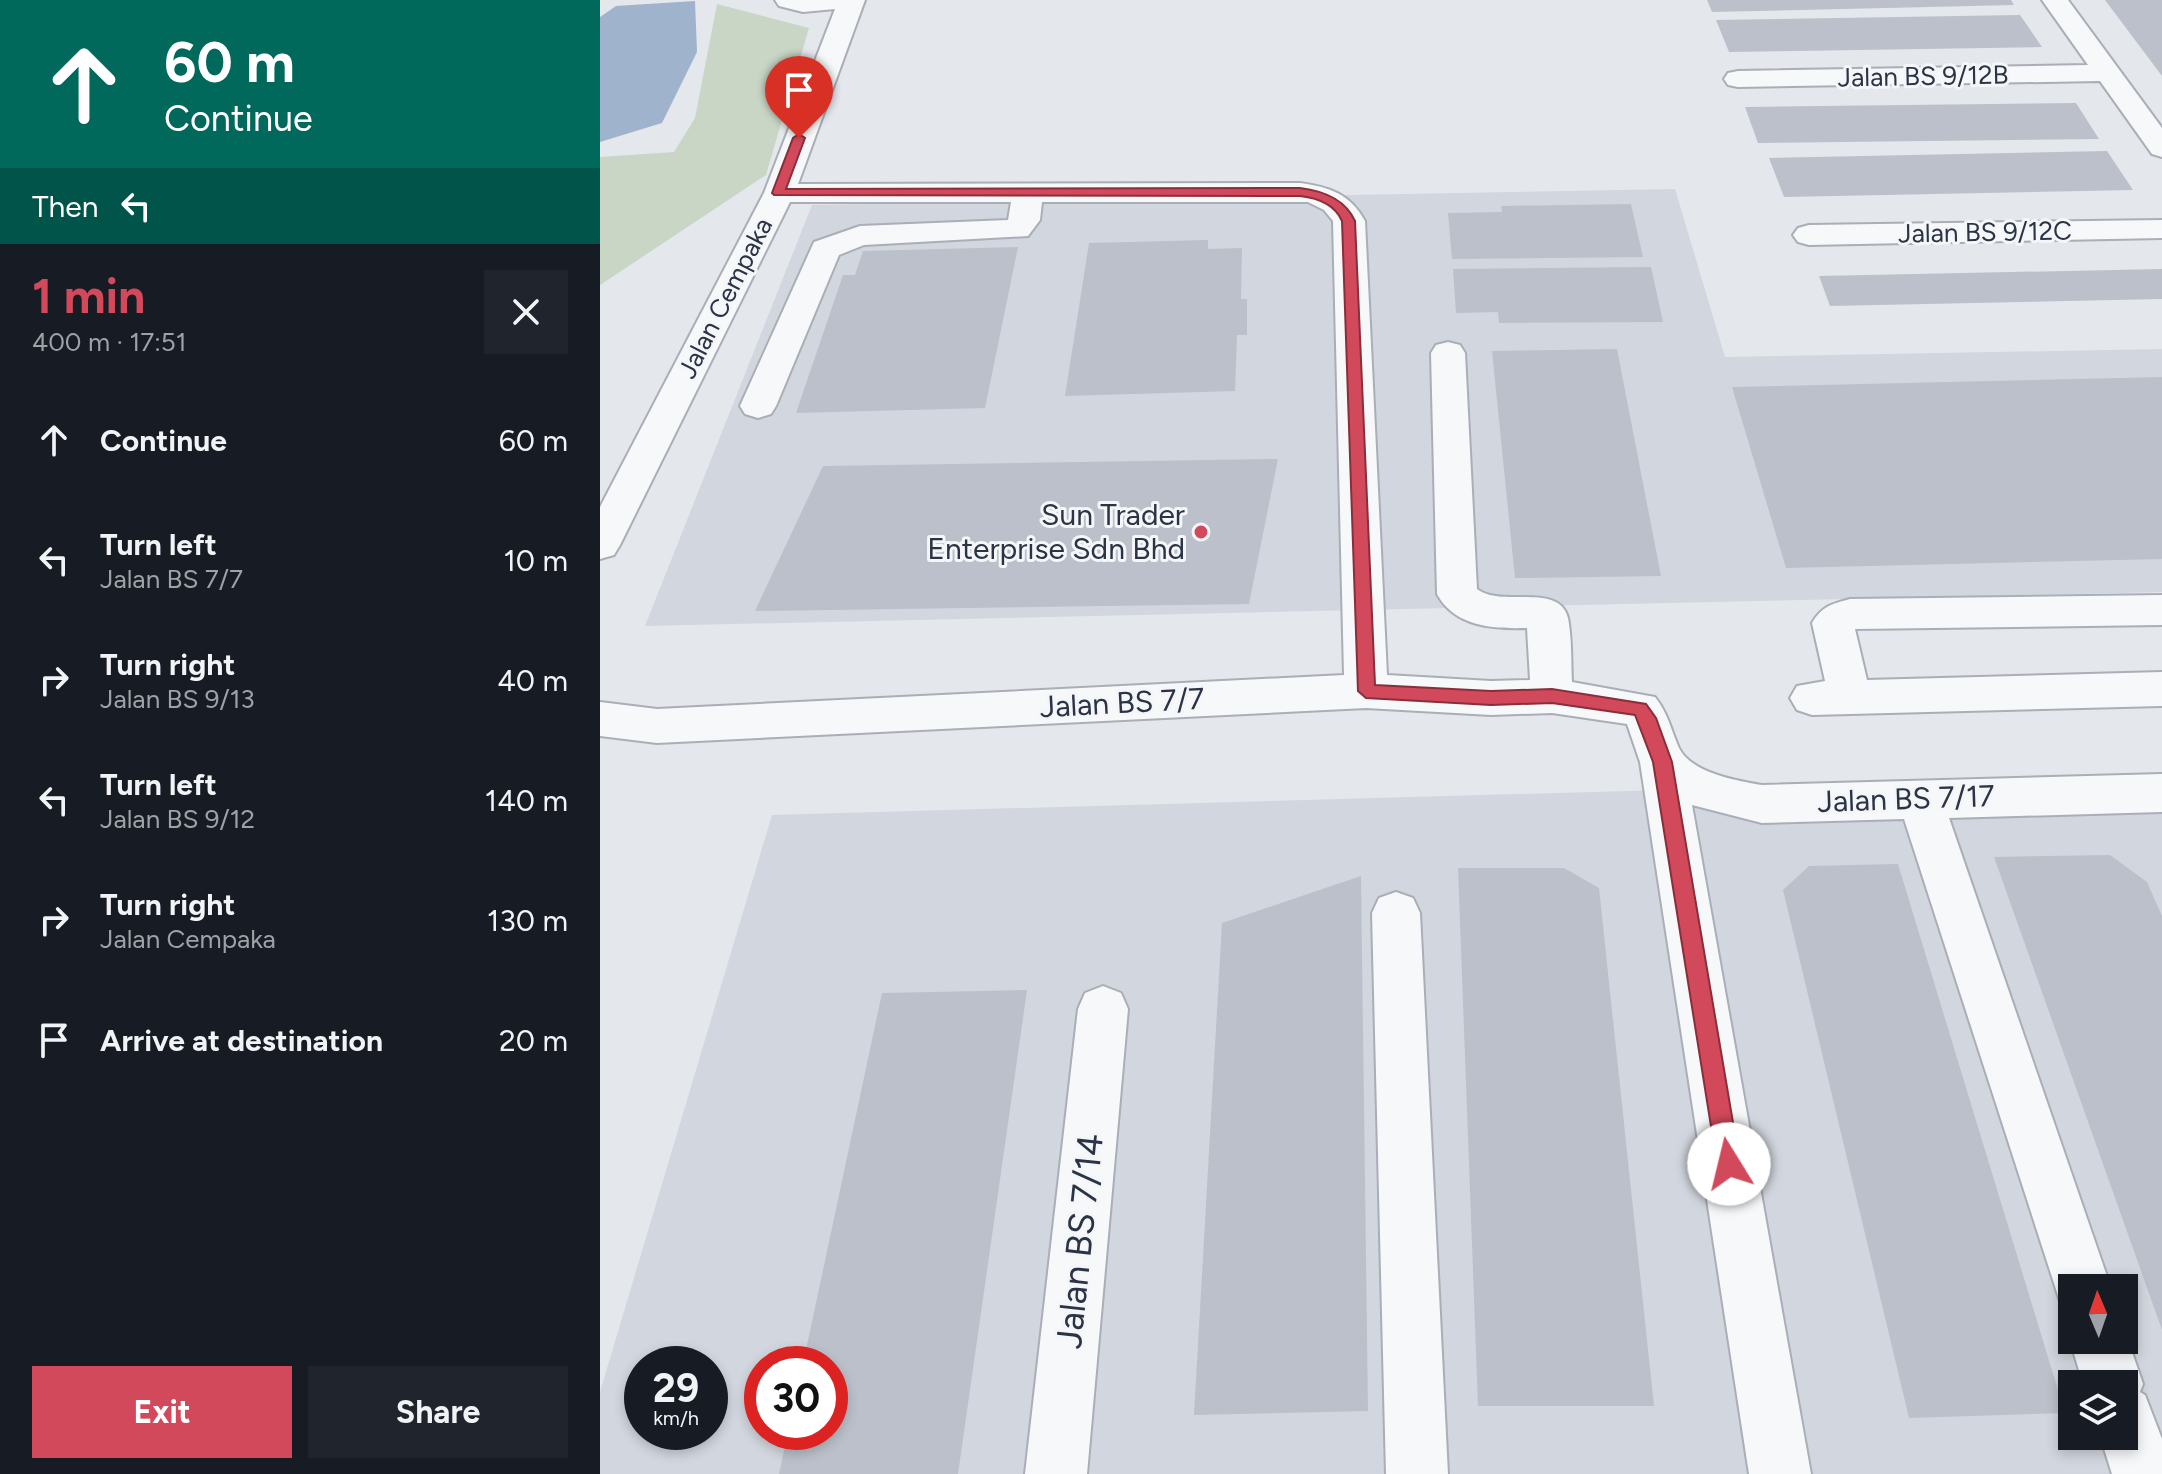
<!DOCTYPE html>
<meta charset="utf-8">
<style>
:root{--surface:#171b24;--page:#20242c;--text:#f1f3f6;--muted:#9ea1a6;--accent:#d1495b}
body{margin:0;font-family:Figtree,sans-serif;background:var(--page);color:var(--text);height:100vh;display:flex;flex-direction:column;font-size:30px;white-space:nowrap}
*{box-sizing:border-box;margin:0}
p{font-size:26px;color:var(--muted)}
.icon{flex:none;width:44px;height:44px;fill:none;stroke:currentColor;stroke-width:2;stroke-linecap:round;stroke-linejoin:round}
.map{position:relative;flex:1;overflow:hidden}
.side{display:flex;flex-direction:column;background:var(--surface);width:600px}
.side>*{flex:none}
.hud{background:#00695c;color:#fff;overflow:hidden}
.needle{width:52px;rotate:358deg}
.tools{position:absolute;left:1458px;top:1274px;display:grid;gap:16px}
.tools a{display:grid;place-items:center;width:80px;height:80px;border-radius:0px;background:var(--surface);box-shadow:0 4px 12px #0003;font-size:40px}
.speed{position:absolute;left:24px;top:1346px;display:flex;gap:16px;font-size:40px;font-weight:700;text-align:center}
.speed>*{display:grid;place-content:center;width:104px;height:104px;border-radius:50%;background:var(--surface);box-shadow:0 4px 12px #0003;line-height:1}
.speed small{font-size:20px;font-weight:400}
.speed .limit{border:12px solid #d22;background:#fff;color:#111}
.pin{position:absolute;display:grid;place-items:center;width:68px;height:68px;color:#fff;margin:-82px -34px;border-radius:50% 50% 50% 0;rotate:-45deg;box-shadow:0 0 8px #0007}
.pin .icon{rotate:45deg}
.me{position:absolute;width:88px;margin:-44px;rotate:351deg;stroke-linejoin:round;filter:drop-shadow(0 0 6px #0008)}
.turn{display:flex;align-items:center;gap:28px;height:168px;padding:0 32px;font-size:36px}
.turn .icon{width:104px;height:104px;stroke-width:2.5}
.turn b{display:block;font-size:56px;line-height:68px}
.then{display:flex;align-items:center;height:76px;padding:0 32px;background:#0003;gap:16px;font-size:30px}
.round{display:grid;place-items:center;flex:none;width:84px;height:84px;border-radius:0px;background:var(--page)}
.headline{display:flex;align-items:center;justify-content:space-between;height:136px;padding:0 32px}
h1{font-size:48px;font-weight:700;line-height:60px;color:var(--accent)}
.button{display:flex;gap:16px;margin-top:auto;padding:16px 32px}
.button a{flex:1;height:92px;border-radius:0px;background:var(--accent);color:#fff;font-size:32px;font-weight:700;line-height:92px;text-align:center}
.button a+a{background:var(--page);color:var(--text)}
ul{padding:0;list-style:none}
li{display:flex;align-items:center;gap:24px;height:120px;padding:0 32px}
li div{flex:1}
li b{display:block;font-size:30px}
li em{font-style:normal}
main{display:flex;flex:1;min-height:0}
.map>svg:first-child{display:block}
.built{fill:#d2d6de;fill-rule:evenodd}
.green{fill:#c9d6c5}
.water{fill:#9fb4cc}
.building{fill:#bbc0ca}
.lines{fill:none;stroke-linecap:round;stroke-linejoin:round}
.minor-casing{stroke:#a9aeb7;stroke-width:4}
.minor{fill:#f7f8fa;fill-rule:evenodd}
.route{fill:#d1495b;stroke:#882f3b;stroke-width:2}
.poi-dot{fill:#d1495b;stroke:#f4f6f9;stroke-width:3}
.labels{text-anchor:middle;stroke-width:6;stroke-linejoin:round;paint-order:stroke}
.far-street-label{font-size:26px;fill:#2b3445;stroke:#f4f6f9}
.poi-label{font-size:30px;fill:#2b3445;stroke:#f4f6f9;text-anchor:end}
.street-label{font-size:30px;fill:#2b3445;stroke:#f4f6f9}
.near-street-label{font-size:36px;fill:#2b3445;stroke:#f4f6f9}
</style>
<main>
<section class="side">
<div class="hud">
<div class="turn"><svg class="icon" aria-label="ahead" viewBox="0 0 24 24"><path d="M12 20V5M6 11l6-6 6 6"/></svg><div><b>60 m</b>Continue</div></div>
<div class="then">Then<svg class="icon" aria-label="left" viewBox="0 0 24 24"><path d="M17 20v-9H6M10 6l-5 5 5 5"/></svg></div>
</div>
<div class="headline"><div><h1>1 min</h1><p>400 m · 17:51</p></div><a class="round"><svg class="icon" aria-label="close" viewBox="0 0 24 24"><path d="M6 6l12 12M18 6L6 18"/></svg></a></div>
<ul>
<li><svg class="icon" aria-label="ahead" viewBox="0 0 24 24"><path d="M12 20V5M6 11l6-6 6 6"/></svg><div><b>Continue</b></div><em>60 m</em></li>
<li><svg class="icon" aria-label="left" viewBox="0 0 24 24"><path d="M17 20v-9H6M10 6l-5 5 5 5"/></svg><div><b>Turn left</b><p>Jalan BS 7/7</p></div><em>10 m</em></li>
<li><svg class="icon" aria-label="right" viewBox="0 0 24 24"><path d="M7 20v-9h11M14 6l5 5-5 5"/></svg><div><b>Turn right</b><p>Jalan BS 9/13</p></div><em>40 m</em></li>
<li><svg class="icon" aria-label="left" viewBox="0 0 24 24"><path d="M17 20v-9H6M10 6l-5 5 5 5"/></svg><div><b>Turn left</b><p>Jalan BS 9/12</p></div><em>140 m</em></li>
<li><svg class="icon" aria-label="right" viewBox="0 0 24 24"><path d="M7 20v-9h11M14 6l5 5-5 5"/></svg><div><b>Turn right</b><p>Jalan Cempaka</p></div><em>130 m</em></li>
<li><svg class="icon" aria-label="arrive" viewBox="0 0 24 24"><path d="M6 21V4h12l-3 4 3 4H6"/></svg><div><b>Arrive at destination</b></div><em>20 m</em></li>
</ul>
<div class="button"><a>Exit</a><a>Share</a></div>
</section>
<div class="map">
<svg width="1562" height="1474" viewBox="0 0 1562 1474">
<rect width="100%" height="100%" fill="#e4e7ec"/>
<path class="built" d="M1075,189L1125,357L1562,349V592L45,626L212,205Z
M1562,776V1474H0V1392L172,815ZM1472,1288H1524V1340H1472ZM42,1364H110V1432H42ZM162,1364H230V1432H162ZM1472,1384H1524V1436H1472Z"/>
<path class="green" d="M117,4L209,28L166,175L0,285V157L74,152L95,118Z"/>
<path class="water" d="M95,1L97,52L62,123L0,142V17L16,6Z"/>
<path class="building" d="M1107,0H1411L1414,5L1112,12Z
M1505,0H1562V76Z
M1420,15L1442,47L1129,52L1116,20Z
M1476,103L1499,139L1158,143L1145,107Z
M1507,151L1533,190L1184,197L1169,158Z
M1031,204L1043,257L852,259L848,213L902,212L901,206Z
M608,240V249L642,248L641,299H647V335H637L635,391L465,396L489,243Z
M418,247L385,408L196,413L243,275H255L263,251Z
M1051,267L1063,322L899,323L898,312L856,313L853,269Z
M1562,269V299L1230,306L1219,276Z
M1017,349L1061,576L915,578L892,351Z
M1562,377V559L1186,568L1132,387Z
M678,459L649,604L155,611L223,466Z
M1510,855L1547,882L1562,916V1330L1394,857Z
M1298,864L1465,1413L1309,1418L1183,890L1209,866Z
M858,868H964L999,888L1054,1406H878Z
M761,876L768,1411L594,1415L622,923Z
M427,990L358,1474H179L188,1432H230V1364H203L282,993Z"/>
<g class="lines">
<g class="minor-casing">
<path id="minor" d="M175,0H265L198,184L700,183C730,187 750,194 765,221L787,675L891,681L930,680L927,628C893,629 855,627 837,594L831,353L836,345L848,342L860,345L865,353L877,589C901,608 959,582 968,618C972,638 971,662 972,682L1055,697C1068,713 1071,730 1079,748C1091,773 1138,781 1162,785L1562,774V812L1349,818L1511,1288H1472V1313L1462,1308L1304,819L1162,823L1092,805L1211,1474H1149L1040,762L1027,724L952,713L891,715L766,708L57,743L0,736V702L57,709L744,675L733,221L724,210L708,202H442L440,220L428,236L264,245L239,255L176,406L171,414L158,418L145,414L140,406L214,242L260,226L408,220L411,202H190L20,545L14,555L0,559V507L164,193L235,9L203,12L179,6Z
M1442,0H1468L1562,128V157L1552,154L1500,81L1138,87L1128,85L1124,79L1128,73L1138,71L1488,65Z
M1562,220V238L1209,245L1198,242L1193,235L1198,228L1209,225Z
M1562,595V625L1255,629L1267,680L1562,672V706L1212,715L1197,710L1190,698L1197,686L1225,681L1212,623C1222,606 1232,604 1250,599Z
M796,892L813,898L820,913L848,1474H786L772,913L779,898Z
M503,986L521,993L528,1009L487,1474H425L478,1009L485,993Z
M1524,1329L1543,1384L1540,1392L1545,1395L1562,1439V1474H1512L1500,1436H1524V1384H1483L1470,1340L1472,1334V1340H1524Z"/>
</g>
<use href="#minor" class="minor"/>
</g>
<path class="route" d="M199,134L205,138L186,189L700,188C724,191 745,199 755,221L775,685L891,691L952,689L1046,704L1056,718L1072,762L1140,1164L1137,1172L1129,1176L1121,1172L1117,1164L1053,762L1035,715L952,703L891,705L766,698L758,691L742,221C735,205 718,198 700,196L174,195L172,193L193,138Z"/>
<circle class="poi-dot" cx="601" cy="532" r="8"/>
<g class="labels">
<g class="far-street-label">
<text transform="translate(1323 76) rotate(-1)" y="9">Jalan BS 9/12B</text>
<text transform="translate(1385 232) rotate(-1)" y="9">Jalan BS 9/12C</text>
<text transform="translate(125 298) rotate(-63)" y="9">Jalan Cempaka</text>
</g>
<g class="poi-label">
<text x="585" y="525">Sun Trader<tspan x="585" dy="34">Enterprise Sdn Bhd</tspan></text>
</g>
<g class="street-label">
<text transform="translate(522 703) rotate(-3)" y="10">Jalan BS 7/7</text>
<text transform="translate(1306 799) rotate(-2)" y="10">Jalan BS 7/17</text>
</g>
<g class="near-street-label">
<text transform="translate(479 1241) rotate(-84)" y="13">Jalan BS 7/14</text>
</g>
</g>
</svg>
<div class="tools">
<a><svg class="needle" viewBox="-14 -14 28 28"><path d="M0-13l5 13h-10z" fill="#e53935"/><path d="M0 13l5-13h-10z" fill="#9ea1a6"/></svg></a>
<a><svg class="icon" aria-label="layers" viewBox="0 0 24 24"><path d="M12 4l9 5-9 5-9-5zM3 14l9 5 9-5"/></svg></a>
</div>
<div class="speed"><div>29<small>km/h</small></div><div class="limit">30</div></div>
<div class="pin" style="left:199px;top:138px;background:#d93025"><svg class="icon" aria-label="arrive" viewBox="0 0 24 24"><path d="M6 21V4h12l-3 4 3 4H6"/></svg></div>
<svg class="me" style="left:1129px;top:1164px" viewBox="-20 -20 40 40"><circle r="19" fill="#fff"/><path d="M0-13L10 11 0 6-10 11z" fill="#d1495b"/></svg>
</div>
</main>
